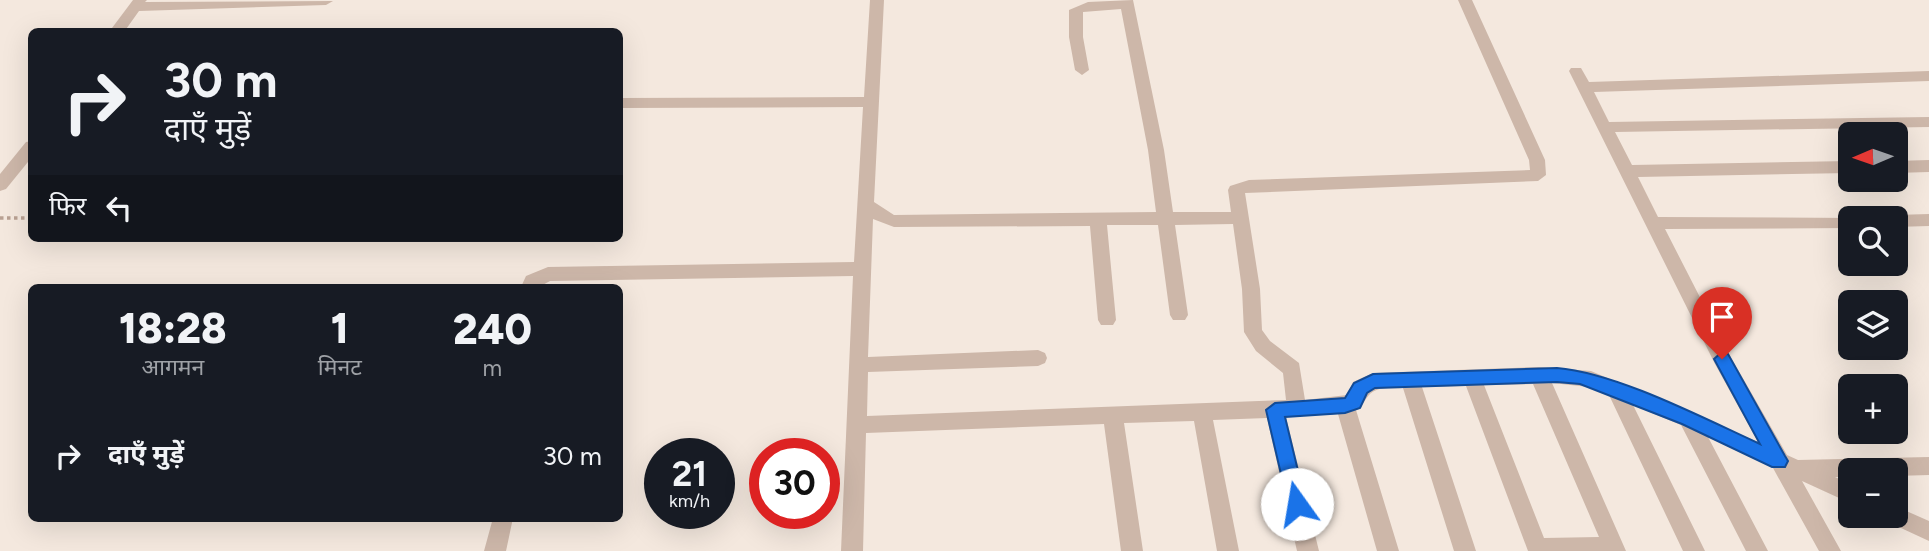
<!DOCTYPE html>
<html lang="hi">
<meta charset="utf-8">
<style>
:root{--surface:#171b24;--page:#242831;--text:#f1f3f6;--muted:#9ea1a6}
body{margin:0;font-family:Figtree,"Noto Sans Devanagari",sans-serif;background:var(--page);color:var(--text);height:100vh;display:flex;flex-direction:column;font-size:26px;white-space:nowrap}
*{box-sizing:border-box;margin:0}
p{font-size:23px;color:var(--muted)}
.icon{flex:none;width:38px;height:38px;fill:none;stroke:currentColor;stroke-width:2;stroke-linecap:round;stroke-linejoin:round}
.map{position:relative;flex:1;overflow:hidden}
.panel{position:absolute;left:28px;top:284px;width:595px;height:238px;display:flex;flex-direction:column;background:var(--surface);border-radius:10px;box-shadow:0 7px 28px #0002}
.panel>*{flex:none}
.banner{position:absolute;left:28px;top:28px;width:595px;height:214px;border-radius:10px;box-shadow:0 7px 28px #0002;background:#171b24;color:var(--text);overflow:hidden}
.needle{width:46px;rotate:268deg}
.fabs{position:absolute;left:1838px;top:122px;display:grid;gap:14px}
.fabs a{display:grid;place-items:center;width:70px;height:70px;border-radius:10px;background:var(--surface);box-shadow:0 7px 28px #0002;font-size:35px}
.speed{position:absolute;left:644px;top:438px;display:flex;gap:14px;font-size:35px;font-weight:700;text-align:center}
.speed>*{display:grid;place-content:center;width:91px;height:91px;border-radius:50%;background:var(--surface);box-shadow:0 7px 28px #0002;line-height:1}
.speed small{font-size:18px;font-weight:400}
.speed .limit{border:10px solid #d22;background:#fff;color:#111}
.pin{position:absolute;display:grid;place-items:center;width:60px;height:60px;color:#fff;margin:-72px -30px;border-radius:50% 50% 50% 0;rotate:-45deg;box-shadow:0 0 7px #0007}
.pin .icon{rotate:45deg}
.me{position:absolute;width:77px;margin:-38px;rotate:347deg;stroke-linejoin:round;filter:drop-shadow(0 0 5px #0008)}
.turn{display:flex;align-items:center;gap:24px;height:147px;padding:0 21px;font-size:32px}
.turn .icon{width:91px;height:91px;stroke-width:2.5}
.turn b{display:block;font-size:49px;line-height:60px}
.then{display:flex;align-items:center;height:66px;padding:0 21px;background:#0003;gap:14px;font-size:26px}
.eta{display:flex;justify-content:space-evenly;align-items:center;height:119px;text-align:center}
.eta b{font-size:42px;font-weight:800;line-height:49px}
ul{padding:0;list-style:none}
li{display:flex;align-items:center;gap:21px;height:105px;padding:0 21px}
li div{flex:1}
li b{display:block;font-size:26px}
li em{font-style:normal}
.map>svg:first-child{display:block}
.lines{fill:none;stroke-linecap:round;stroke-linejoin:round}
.path{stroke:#b9a193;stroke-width:3.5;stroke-dasharray:3.5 3.5;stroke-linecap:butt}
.minor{fill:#cdb7a9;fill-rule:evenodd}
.route{fill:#1a73e8;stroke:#114b97;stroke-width:2}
</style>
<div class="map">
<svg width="1929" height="551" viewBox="0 0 1929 551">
<rect width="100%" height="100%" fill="#f4e8de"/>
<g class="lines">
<path class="path" d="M0,218H32"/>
<path class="minor" d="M133,0H147L145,2L333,1L326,5L139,11L124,32H109Z
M870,0H884L874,202L894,215L1156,212L1148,150L1121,9L1083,12V37L1089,70L1082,75L1075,70L1069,37V10L1088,2L1133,0L1164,150L1173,212H1231L1228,190L1230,186L1249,180L1530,170L1529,160L1458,0H1472L1545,160L1546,175L1538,181L1245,193L1260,289L1262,330L1270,341L1299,363L1305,400L1347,395L1353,382L1373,373L1539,367L1591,371L1758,442L1715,364L1569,71L1571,68H1581L1589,82L1929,71V81L1594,92L1609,122L1929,117V127L1615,132L1632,165L1850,161V173L1638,177L1658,217L1856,218L1850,219V228L1665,229L1729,354L1787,455L1798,460L1929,457V475L1895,476V471H1850V477H1835L1850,484V503L1802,481L1841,551H1819L1773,468L1708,437L1768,551H1746L1681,425L1633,405L1705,551H1683L1609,395L1589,387L1552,383L1626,551H1528L1466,386L1422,387L1476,551H1454L1403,388C1379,389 1372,385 1361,408L1356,410L1399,551H1377L1338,414L1286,417L1319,551H1297L1267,418L1213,420L1239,551H1217L1194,421L1124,423L1143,551H1121L1104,424L866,433L863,551H841L853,276L550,281L539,287H521L526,276L548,267L854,262L863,107L620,108V98L864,97ZM873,219L894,227L1090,226L1098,320L1101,325H1113L1116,320L1107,225H1158L1170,315L1173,320H1185L1188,315L1175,225L1233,224L1242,289L1244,332L1256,351L1283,373L1286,400L867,416L868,372L1038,366L1045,363L1047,358L1045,353L1038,350L868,357ZM1533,384L1599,537L1544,538L1484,385Z
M32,141V157L6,189L0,191V174L26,142Z
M1929,160V172L1895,173V161Z
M1929,214V226L1895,227V219H1888L1895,215Z
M1895,506L1929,521V541L1888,522L1885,516H1895Z
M493,518H513L506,551H484Z"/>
</g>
<path class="route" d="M1722,352L1728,354L1785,456L1788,461L1785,467H1772L1682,424L1580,384L1557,382L1375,388L1367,393L1360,408L1345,413L1285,417L1306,504L1304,510L1297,513L1290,510L1288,504L1266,410L1275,403L1345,398L1354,383L1373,374L1557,368C1617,373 1703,418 1760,444L1714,359Z"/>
</svg>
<div class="fabs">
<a><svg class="needle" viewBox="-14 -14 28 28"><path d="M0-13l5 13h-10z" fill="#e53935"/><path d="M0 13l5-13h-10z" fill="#9ea1a6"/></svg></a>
<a><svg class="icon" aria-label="search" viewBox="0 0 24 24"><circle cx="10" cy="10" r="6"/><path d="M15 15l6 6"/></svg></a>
<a><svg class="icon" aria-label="layers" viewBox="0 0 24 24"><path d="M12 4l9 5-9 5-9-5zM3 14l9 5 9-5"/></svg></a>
<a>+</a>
<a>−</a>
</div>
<div class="speed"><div>21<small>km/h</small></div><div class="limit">30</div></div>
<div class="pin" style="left:1722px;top:359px;background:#d93025"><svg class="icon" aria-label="arrive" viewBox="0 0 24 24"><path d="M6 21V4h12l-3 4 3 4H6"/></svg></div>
<svg class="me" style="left:1297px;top:504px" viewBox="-20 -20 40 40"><circle r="19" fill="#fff"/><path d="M0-13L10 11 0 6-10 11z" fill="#1a73e8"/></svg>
<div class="banner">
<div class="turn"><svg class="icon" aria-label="right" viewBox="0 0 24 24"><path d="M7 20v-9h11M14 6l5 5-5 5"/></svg><div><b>30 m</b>दाएँ मुड़ें</div></div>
<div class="then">फिर<svg class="icon" aria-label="left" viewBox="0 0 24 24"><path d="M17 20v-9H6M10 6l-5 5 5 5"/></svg></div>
</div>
<section class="panel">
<div class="eta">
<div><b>18:28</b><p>आगमन</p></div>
<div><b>1</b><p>मिनट</p></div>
<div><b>240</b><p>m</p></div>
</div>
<ul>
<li><svg class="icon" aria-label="right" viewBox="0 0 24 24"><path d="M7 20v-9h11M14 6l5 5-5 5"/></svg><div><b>दाएँ मुड़ें</b></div><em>30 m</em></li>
</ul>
</section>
</div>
